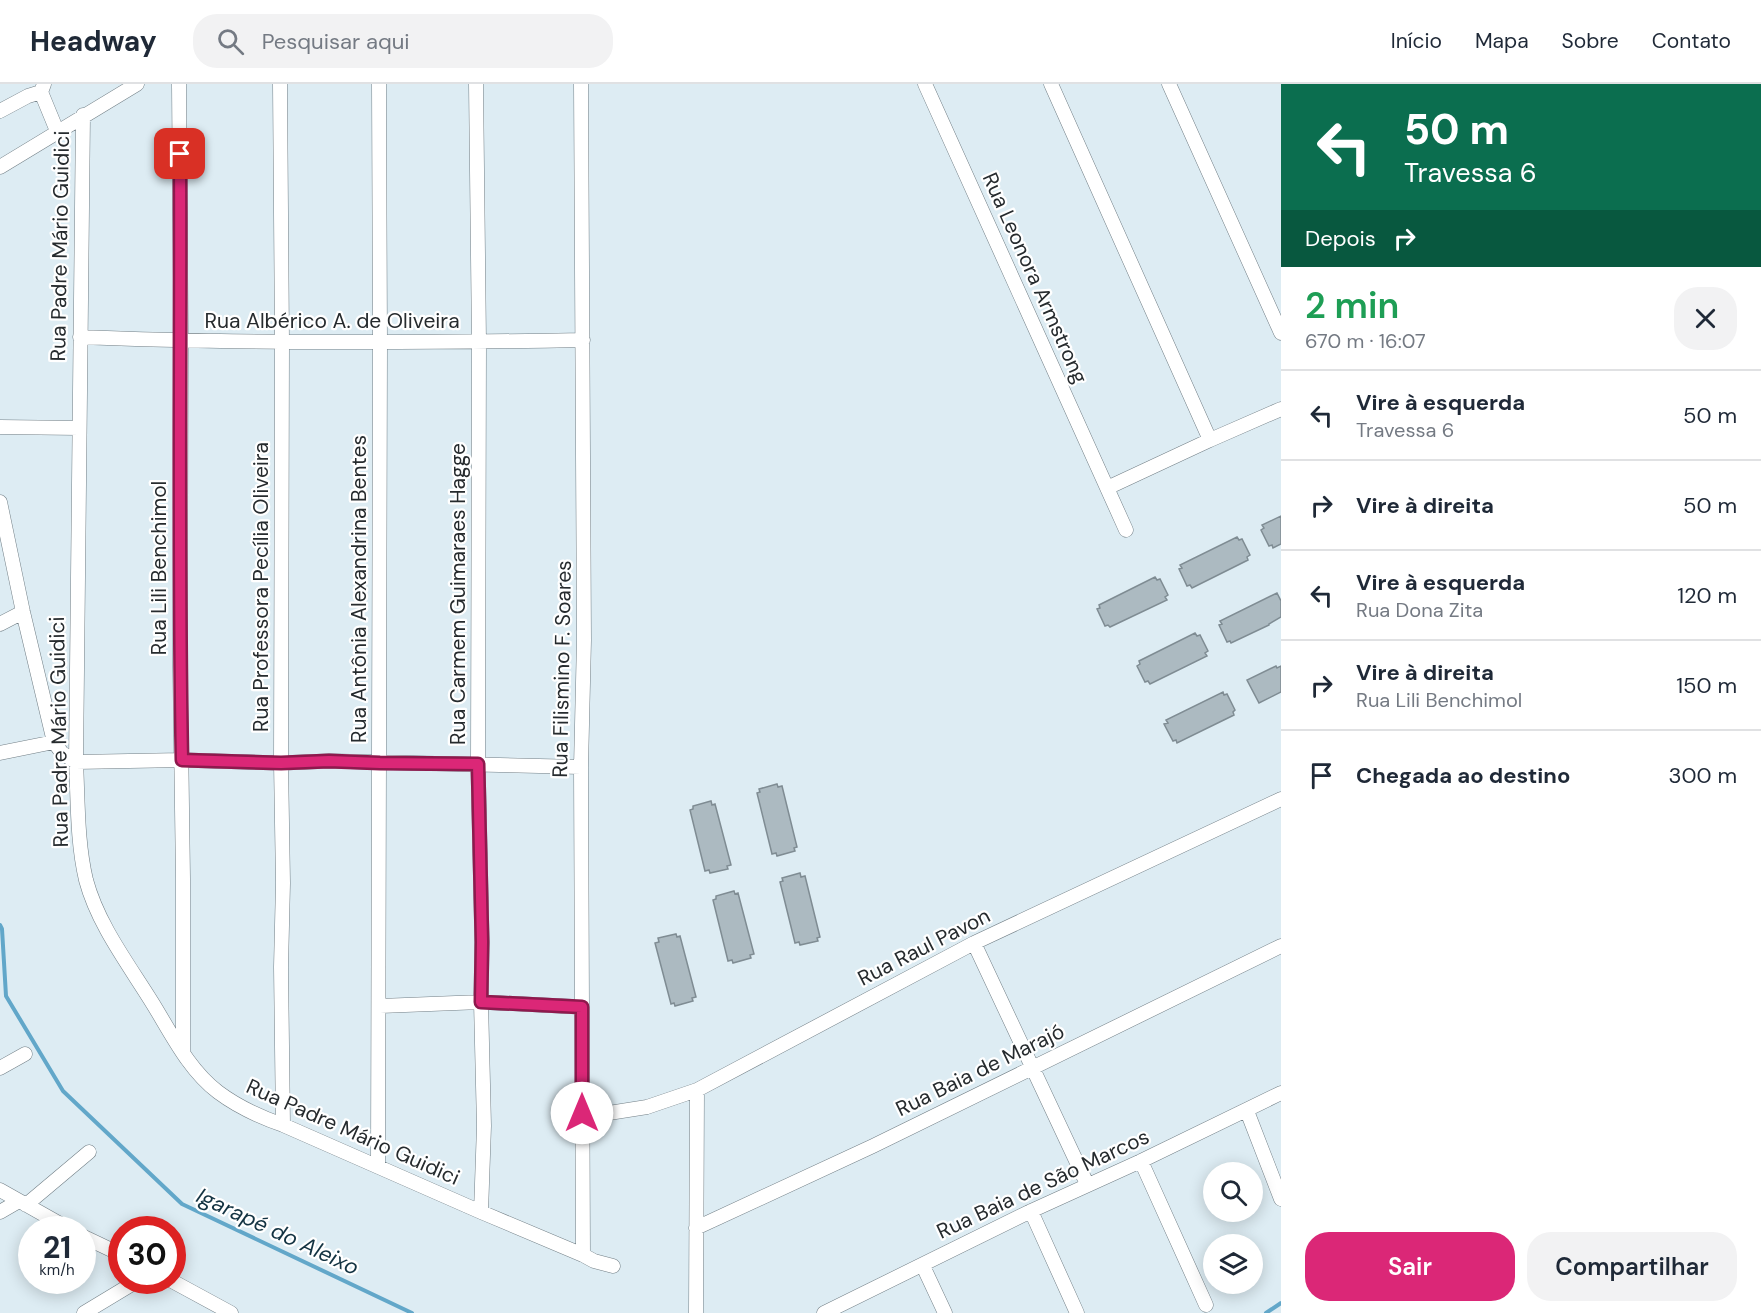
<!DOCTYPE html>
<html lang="pt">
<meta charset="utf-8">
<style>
:root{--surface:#fff;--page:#f2f2f3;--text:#1f2937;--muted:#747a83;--line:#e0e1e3;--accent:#db2777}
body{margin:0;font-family:"DM Sans",sans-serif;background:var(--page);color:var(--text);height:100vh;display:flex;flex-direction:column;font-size:22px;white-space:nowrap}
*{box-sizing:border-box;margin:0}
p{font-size:20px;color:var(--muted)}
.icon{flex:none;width:33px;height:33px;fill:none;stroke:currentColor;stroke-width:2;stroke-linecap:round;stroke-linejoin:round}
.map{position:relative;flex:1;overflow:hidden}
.drawer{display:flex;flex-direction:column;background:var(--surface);width:480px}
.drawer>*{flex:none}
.hud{background:#0b6e4f;color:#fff;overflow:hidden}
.buttons{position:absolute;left:1203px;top:1078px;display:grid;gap:12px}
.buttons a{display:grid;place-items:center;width:60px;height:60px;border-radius:50%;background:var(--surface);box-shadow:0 3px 15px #0003;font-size:30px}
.speed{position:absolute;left:18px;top:1132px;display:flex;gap:12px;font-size:30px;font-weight:700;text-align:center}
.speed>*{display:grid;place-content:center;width:78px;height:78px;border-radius:50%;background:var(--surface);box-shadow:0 3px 15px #0003;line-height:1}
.speed small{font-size:15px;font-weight:400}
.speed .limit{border:9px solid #d22;background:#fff;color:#111}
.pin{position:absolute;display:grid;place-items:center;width:51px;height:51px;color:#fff;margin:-26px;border-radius:12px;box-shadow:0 3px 9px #0006}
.me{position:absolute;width:66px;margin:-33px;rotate:0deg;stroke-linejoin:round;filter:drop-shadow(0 0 4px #0008)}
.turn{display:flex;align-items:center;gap:21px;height:126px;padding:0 24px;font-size:27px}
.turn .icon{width:78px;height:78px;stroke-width:2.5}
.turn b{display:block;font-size:42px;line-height:51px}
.then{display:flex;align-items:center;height:57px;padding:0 24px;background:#0003;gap:12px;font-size:22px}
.round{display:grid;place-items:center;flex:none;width:63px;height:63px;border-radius:24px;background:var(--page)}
.summary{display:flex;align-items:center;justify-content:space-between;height:102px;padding:0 24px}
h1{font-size:36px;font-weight:600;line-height:45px;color:#1e9e55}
.primary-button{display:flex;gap:12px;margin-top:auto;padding:12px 24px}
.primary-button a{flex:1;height:69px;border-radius:24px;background:var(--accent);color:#fff;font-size:24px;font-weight:600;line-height:69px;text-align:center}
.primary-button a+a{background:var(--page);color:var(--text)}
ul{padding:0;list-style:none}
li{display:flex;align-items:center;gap:18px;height:90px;padding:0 24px;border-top:2px solid var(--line)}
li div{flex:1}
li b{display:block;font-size:22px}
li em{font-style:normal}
header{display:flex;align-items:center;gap:36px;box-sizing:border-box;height:84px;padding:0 30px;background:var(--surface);border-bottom:2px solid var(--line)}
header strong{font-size:28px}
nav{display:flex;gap:33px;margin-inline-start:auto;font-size:21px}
.search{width:420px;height:54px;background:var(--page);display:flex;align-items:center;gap:15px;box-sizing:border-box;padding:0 21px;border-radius:24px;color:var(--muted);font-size:22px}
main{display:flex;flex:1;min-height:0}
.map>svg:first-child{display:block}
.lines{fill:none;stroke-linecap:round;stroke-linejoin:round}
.stream{stroke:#62a7c9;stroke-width:4}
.building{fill:#acbac1;stroke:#7f8c93;stroke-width:1.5}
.street-casing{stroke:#727f86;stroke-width:15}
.street{stroke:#fff;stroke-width:14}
.route-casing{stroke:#8e194d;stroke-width:15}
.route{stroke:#db2777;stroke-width:10}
.labels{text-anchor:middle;stroke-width:4.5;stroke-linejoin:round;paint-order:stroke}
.street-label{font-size:21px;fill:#262b2e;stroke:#fff}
.water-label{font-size:22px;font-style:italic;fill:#133342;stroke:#fff}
</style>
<header>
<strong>Headway</strong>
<div class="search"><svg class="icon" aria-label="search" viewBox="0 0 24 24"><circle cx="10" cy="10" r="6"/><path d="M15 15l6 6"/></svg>Pesquisar aqui</div>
<nav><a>Início</a><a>Mapa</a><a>Sobre</a><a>Contato</a></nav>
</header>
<main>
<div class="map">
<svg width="1281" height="1229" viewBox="0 0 1281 1229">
<rect width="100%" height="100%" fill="#ddecf3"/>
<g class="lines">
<path class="stream" d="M0,841L2,845L6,912L63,1007L182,1120L412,1229
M1266,1229L1281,1219"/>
</g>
<path class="building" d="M1281,432V460L1273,464L1272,461L1269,462L1261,446L1264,444L1262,441Z
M1237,453L1239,456L1242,455L1250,471L1247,473L1248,476L1192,504L1190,501L1187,502L1179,485L1182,484L1180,481Z
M1155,493L1157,496L1160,495L1168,511L1165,513L1167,516L1110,543L1108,541L1105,542L1097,525L1100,524L1099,521Z
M1277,509L1281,517V533L1269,540V541L1231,559L1230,557L1227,558L1219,541L1222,540L1220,537Z
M1195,549L1197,552L1200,551L1208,567L1205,569L1207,572L1150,600L1148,597L1145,598L1137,582L1140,580L1139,577Z
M1276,582L1277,584L1281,582V608L1259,619L1247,596Z
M1223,608L1224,611L1227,610L1235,626L1233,628L1234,631L1177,659L1176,656L1173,657L1164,640L1168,639L1166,636Z
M777,700L778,703L782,702L797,763L794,764L795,767L777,772L776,769L772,770L757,709L760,708L759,705Z
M711,717L712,721L715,720L731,781L727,782L728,785L710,789L709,786L705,787L690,726L693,725V722Z
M800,789L801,793L805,792L820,853L817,854L818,857L800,861L799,858L795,859L780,798L783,797L782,794Z
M734,807L735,810L738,809L754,870L750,871L751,874L733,879L732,876L728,877L713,816L716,815V812Z
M676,850L677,853L680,852L696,913L692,914L693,917L675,922L674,919L671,920L655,859L659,858L658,854Z"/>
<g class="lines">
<g class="street-casing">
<path id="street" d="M44,0L41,8L57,47
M179,0L181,257L180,583L183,794V968
M280,0L282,258L281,679L283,799L281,883L283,1041
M476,0L479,258L478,680L482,858L481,918L484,1042L481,1128
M581,0L584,556L581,683L583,1171
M925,0L1126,446
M1051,0L1210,356
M1169,0L1281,249
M0,27L28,12L41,8
M83,31L76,678C78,717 77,758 86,796C98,841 129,881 153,920C172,951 189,986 218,1008C238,1023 260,1033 283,1041L481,1128L583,1171L594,1177L613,1182
M0,83L137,0
M80,253C248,260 415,259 583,256
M0,343L79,344
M1107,404L1210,356L1281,325
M0,418L23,528L54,658L62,669L76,678
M0,540L23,528
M0,669L54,658
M76,678L182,676L281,679L329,677L581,683
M974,859L1087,1100
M380,922L481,918L581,923
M0,984L25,970
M1247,1027L1281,1115
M582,1029H609L647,1023L697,1006L974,859L1281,715
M1141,1077L1206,1221
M378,1082L380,259L379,0
M0,1106L71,1146
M26,1121L89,1068
M1031,1127L1077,1229
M0,1128L19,1117
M696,1144L873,1062L1281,862
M82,1152L122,1171
M923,1182L945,1229
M172,1197L231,1229
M84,1229L137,1197
M696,1229L697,1006
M824,1229L1031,1127L1141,1077L1281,1009"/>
</g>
<use href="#street" class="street"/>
</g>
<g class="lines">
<g class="route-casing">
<path id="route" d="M180,70C181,272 178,474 182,676L281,679L329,677L380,679L478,680L482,858L481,918L582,923V1029"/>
</g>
<use href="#route" class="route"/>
</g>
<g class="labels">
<g class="street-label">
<text transform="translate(60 162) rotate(-89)" y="7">Rua Padre Mário Guidici</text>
<text transform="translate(1035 194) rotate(66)" y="7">Rua Leonora Armstrong</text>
<text x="332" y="244">Rua Albérico A. de Oliveira</text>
<text transform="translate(159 484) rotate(-90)" y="7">Rua Lili Benchimol</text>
<text transform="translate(261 503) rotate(-90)" y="7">Rua Professora Pecília Oliveira</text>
<text transform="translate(359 505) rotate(-90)" y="7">Rua Antônia Alexandrina Bentes</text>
<text transform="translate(458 510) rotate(-90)" y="7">Rua Carmem Guimaraes Hagge</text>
<text transform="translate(562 585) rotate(-89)" y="7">Rua Filismino F. Soares</text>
<text transform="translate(59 648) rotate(-91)" y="7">Rua Padre Mário Guidici</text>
<text transform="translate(924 863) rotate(-27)" y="7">Rua Raul Pavon</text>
<text transform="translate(980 986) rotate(-26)" y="7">Rua Baia de Marajó</text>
<text transform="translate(353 1048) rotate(24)" y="7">Rua Padre Mário Guidici</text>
<text transform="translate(1043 1100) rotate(-25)" y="7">Rua Baia de São Marcos</text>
</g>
<g class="water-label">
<text transform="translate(278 1147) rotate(25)" y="8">Igarapé do Aleixo</text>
</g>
</g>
</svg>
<div class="buttons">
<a><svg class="icon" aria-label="search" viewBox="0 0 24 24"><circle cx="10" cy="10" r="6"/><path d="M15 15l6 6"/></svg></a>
<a><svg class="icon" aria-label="layers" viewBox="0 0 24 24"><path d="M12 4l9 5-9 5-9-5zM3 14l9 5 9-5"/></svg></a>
</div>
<div class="speed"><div>21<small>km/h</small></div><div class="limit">30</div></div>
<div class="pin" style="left:180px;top:70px;background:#d93025"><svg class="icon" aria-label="arrive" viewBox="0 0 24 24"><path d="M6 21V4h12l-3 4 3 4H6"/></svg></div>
<svg class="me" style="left:582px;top:1029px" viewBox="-20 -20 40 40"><circle r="19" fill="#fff"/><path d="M0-13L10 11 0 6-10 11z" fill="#db2777"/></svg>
</div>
<section class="drawer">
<div class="hud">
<div class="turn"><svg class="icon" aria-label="left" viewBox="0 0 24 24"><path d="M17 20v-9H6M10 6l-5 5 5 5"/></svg><div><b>50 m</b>Travessa 6</div></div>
<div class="then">Depois<svg class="icon" aria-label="right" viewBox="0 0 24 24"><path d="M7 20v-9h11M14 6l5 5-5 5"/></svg></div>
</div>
<div class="summary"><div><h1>2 min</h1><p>670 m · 16:07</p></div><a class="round"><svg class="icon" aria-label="close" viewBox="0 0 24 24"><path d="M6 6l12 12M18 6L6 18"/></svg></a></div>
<ul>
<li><svg class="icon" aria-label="left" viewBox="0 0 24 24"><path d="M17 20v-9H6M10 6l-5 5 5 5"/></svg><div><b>Vire à esquerda</b><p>Travessa 6</p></div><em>50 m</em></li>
<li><svg class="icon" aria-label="right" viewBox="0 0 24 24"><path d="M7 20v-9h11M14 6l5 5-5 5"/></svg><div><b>Vire à direita</b></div><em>50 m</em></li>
<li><svg class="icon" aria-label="left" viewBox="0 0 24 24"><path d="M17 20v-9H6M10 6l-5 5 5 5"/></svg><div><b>Vire à esquerda</b><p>Rua Dona Zita</p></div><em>120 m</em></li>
<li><svg class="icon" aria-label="right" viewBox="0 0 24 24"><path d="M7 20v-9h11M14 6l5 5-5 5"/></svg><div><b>Vire à direita</b><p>Rua Lili Benchimol</p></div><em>150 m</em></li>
<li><svg class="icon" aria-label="arrive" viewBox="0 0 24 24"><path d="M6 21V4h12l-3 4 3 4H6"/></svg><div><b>Chegada ao destino</b></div><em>300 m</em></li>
</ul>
<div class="primary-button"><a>Sair</a><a>Compartilhar</a></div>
</section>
</main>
